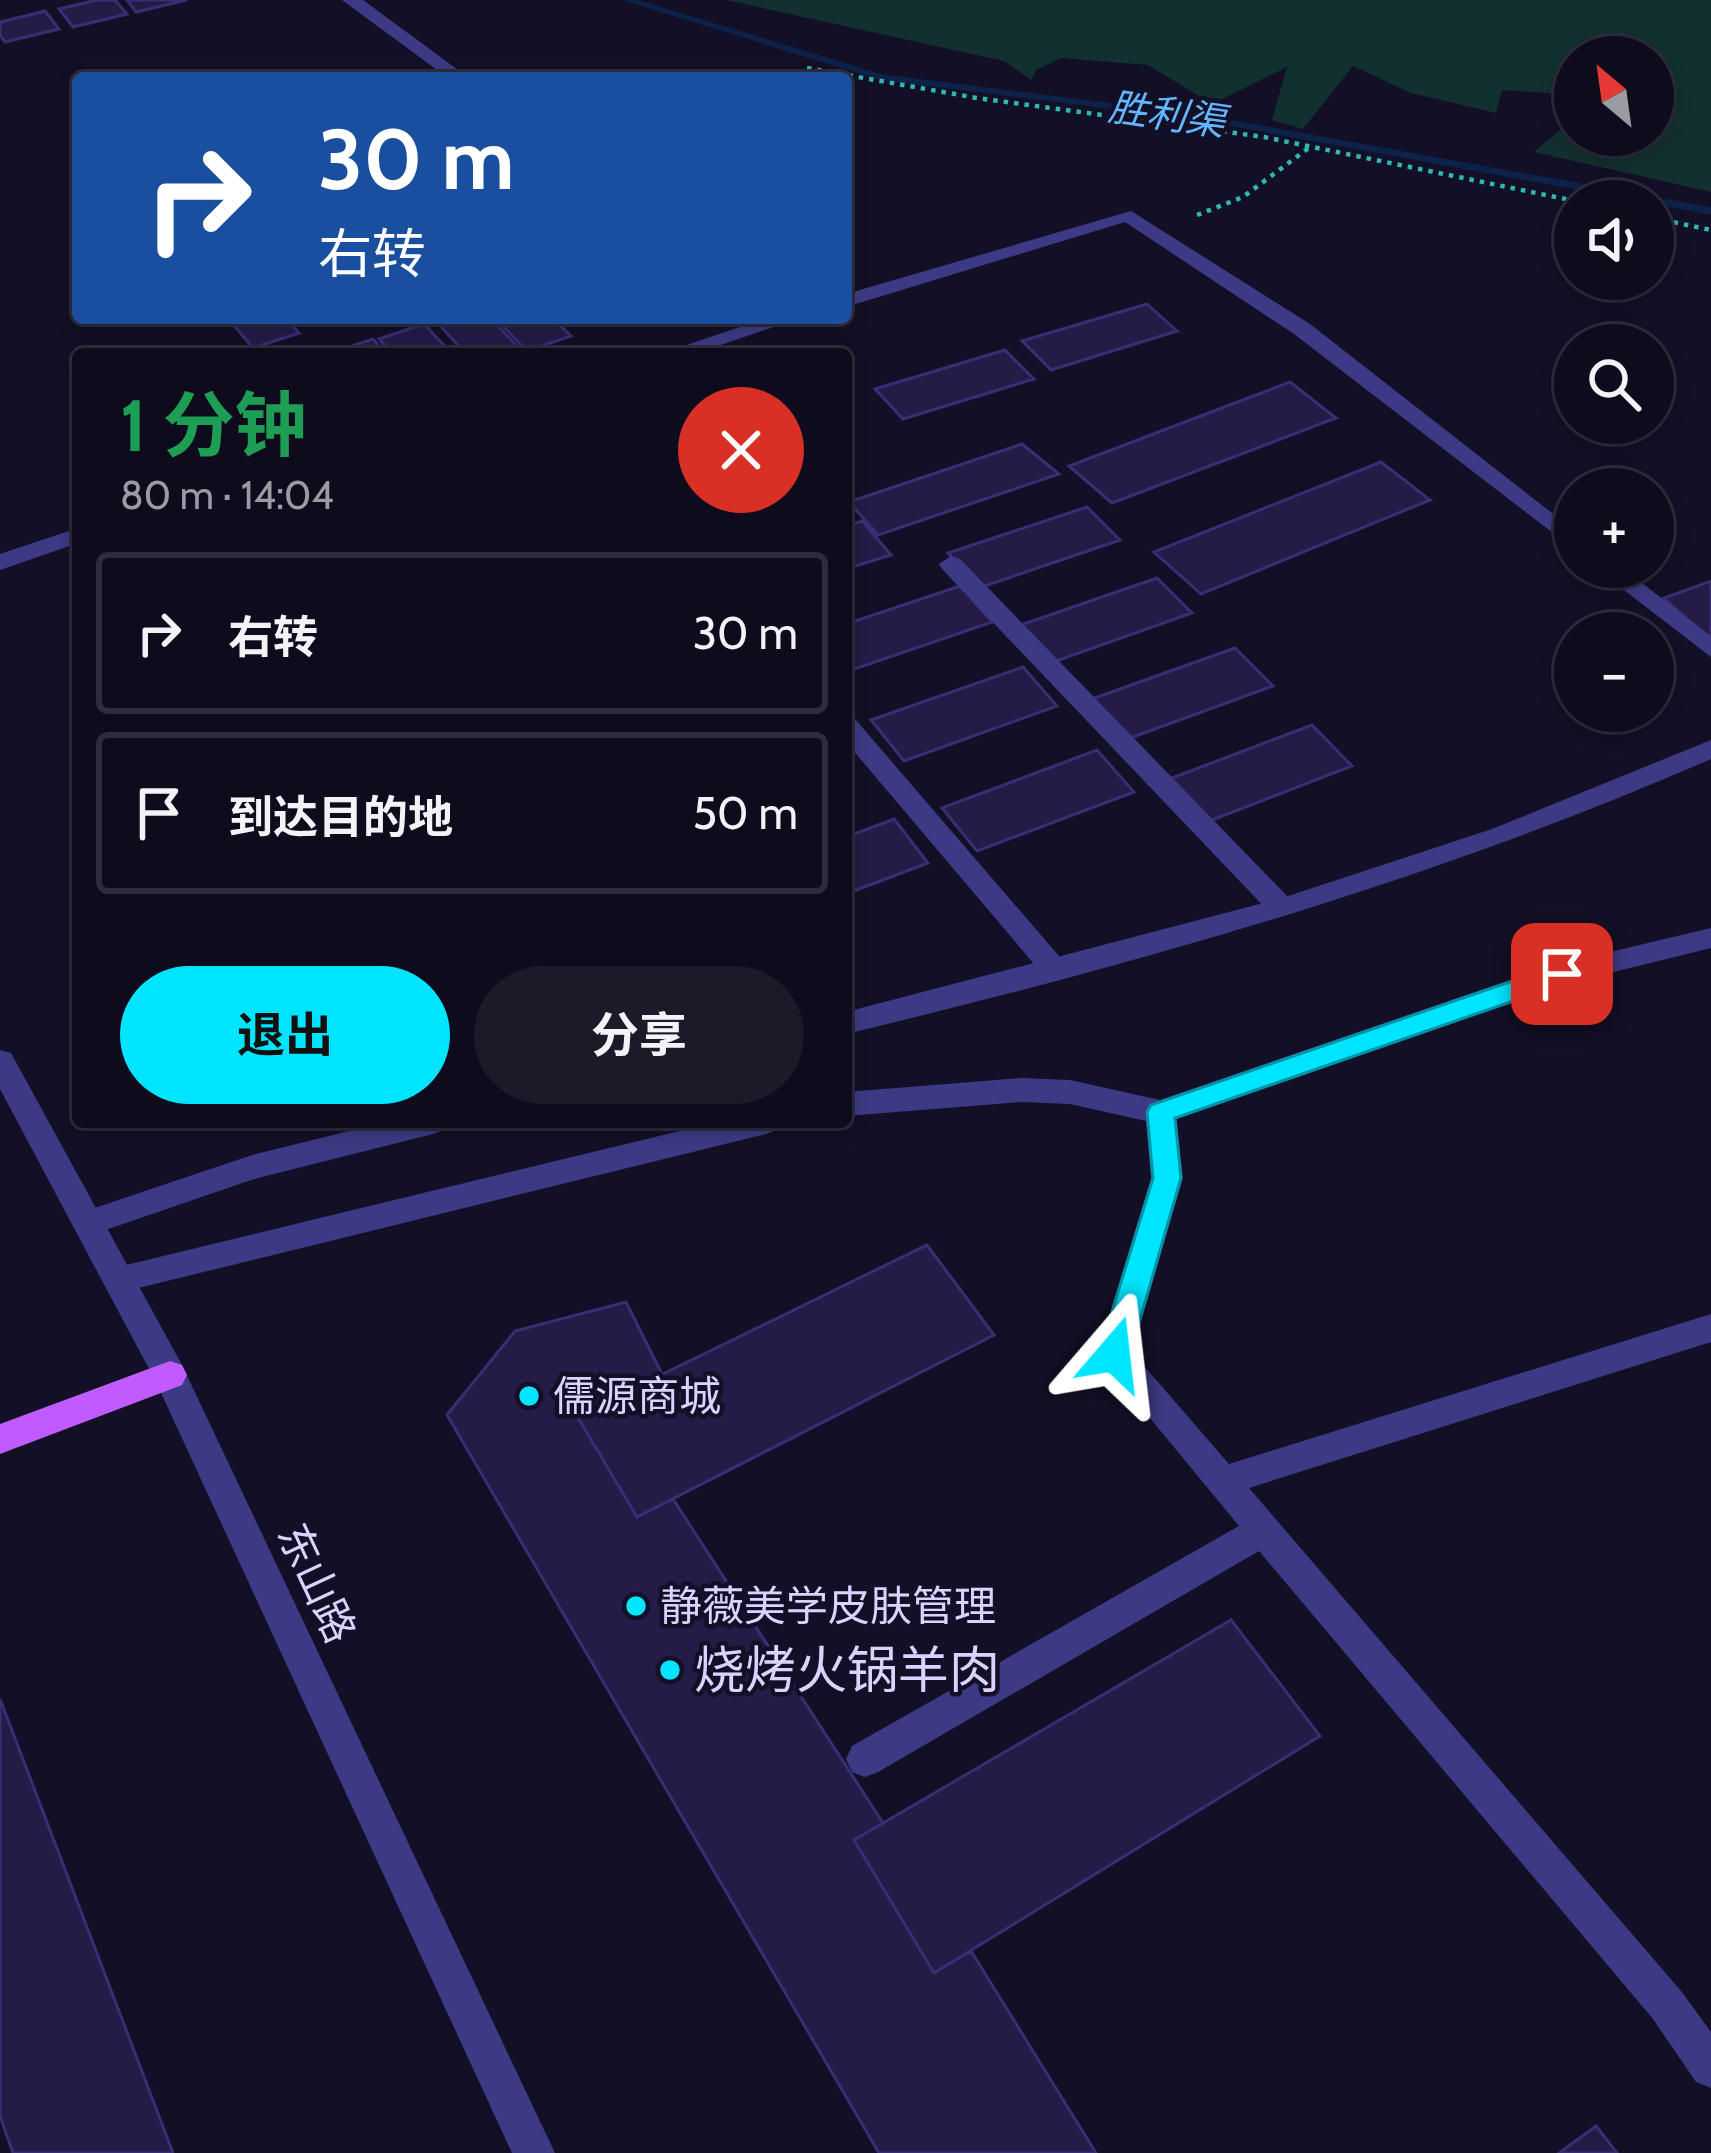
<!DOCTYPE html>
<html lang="zh">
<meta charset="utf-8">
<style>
:root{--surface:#0e0b1c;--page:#1c1929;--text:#f1f3f6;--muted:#9b9ba3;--line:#2e2b3b;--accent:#00e5ff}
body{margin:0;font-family:Cabin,"Noto Sans SC",sans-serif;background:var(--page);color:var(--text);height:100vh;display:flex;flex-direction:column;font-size:45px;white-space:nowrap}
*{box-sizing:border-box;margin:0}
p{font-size:39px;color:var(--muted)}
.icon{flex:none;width:66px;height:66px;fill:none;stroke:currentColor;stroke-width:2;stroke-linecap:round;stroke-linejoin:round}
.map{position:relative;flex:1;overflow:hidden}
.panel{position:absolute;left:72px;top:348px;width:780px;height:780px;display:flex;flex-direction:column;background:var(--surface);border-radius:12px;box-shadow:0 6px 18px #0003,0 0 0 3px var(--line)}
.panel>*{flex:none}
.top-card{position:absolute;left:72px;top:72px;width:780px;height:252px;border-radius:12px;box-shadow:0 6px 18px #0003,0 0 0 3px var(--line);background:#1a4fa0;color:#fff;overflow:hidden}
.needle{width:78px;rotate:331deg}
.buttons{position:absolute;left:1554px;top:36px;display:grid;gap:24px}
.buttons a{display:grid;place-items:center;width:120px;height:120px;border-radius:50%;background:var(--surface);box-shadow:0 6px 18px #0003,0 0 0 3px var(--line);font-size:60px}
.pin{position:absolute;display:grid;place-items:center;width:102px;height:102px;color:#fff;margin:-51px;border-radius:24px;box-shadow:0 6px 18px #0006}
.me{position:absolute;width:132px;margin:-66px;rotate:17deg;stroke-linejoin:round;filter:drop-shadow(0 0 9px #0008)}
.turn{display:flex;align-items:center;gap:42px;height:252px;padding:0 48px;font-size:54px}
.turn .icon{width:156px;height:156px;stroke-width:2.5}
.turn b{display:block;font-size:84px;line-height:102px}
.round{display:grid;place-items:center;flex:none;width:126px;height:126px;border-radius:63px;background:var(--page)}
.summary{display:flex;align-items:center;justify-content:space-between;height:204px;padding:0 48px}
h1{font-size:72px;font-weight:700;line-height:90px;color:#1e9e55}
.button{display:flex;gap:24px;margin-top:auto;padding:24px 48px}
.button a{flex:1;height:138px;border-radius:72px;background:var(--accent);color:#111;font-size:48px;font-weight:700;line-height:138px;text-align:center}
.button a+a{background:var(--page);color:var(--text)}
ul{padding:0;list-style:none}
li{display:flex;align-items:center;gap:36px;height:162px;margin:0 24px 18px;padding:0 24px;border:6px solid var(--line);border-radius:12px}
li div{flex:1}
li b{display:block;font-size:45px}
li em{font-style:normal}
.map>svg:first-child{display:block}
.green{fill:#12302f;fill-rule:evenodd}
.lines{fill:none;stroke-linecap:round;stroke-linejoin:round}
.stream{fill:#0c2248;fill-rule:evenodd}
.building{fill:#241b47;stroke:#3b2d73;stroke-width:3}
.path{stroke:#2fb8b0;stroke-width:4.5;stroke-dasharray:4.5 6;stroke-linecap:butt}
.service{fill:#3d3a85;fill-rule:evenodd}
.minor{fill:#3d3a85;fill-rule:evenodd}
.tertiary{fill:#3d3a85;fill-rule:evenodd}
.primary{fill:#c25bff;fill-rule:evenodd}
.route{fill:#00e5ff;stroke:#0095a6;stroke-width:3}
.poi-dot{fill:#00e5ff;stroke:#130f26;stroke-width:4.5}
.labels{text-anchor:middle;stroke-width:9;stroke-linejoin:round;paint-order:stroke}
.far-water-label{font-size:39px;font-style:italic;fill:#62b6ff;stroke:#130f26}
.poi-label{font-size:42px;fill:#d9d4ff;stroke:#130f26;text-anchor:start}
.street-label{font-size:42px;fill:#d9d4ff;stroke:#130f26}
.near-poi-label{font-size:51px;fill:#d9d4ff;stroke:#130f26;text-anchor:start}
</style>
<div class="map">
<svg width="1711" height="2153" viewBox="0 0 1711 2153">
<rect width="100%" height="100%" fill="#130f26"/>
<path class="green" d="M726,0H1711V192L1534,152L1563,127V94L1502,90L1496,113L1411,93L1353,66L1303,129L1272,120L1287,67L1212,104L1148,65L1061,58L1036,70L1031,80L1004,61ZM1575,57H1653V135H1575Z"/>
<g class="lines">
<path class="stream" d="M622,0H638L881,74L1199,114L1711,207V215L1653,204V201H1637L1199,120L880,80Z"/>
</g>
<path class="building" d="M97,0H115L127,14L73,27L59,9Z
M127,0H187L136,12Z
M45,11L59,29L5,42L0,35V22Z
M1147,304L1177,331L1051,370L1022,341Z
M228,318H285L299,333L253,348Z
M490,318L523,352L466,354L434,319Z
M495,318H552L571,336L527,351Z
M424,324L452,354H393L379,339Z
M373,339L386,354H328Z
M1005,350L1034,379L903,419L875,389Z
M1290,382L1336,418L1112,503L1069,466Z
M1022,444L1059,474L878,535L849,502Z
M1381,462L1430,500L1201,594L1154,552Z
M1087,507L1120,540L979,588L948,553Z
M862,521L891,555L846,569V526Z
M1157,578L1192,613L1048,664L1015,627Z
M1711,581V635L1707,637L1664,598Z
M960,586L992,622L846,672V624Z
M1235,648L1273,686L1125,740L1089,700Z
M1023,667L1057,706L904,761L871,720Z
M1312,725L1352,766L1202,824L1164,781Z
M1097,750L1134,792L977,851L942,808Z
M894,819L928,863L846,894V837Z
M927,1245L994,1335L637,1517L577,1416Z
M626,1302L662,1374L577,1416L637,1517L673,1499L883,1823L854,1840L934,1973L971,1951L1096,2153H879L447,1415L515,1331Z
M1231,1620L1320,1736L934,1973L854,1840Z
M0,1699L173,2153H13L0,2116Z
M1596,2126L1617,2153H1559Z"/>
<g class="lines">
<path class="path" d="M807,68L977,98L1264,137L1575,201
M1197,215L1243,197L1310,147
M1653,218L1711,230"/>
<path class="service" d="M342,0H363L469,78H448Z
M1131,211L1310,324L1575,531V550L1294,334L1125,222L846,307V294Z
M766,318H800L694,354H660Z
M78,528V543L0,570V554Z
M951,556L960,559L1291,900L1295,907L1291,914H1271L942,569L939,564Z
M1594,567H1621L1711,636V657Z
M846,716L855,719L1065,963L1069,970L1065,977H1045L846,742Z"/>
<path class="minor" d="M1711,740V759C1432,881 1142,963 846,1034V1012L1279,899L1492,829Z
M1711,928V948L1565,984L1176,1119L1183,1178L1132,1352L1229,1464L1711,1314V1342L1249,1488L1681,1991L1711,2032V2088L1696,2082L1653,2019L1259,1551L878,1772L865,1777L852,1772L846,1759L852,1746L1239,1526L1098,1355L1151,1178L1146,1121L1070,1104L1022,1102L846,1116V1092L1022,1078L1070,1080L1160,1100L1551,966Z
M385,1122H448L444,1130L433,1134L254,1179L88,1236L77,1232L72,1223L77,1214L252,1155Z
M717,1122H781L777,1130L766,1134L118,1293L107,1289L102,1280L107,1271L118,1267Z"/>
<path class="tertiary" d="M0,1050L11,1053L182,1365L555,2153H512L156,1382L0,1089Z"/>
<path class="primary" d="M170,1361L182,1365L187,1375L182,1385L0,1454V1424Z"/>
</g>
<path class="route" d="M1562,964L1575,974L1571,981L1175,1118L1181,1178L1130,1354L1114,1367L1104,1364L1099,1354L1153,1178L1147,1112L1151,1105Z"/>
<g class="poi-dot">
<circle cx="529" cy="1396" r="12"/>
<circle cx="636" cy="1606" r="12"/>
<circle cx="670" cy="1670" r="12"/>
</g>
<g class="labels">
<g class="far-water-label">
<text transform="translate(1167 114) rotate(8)" y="14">胜利渠</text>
</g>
<g class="poi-label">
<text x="553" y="1411">儒源商城</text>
<text x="660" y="1621">静薇美学皮肤管理</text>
</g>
<g class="street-label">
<text transform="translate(317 1583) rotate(65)" y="15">东山路</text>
</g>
<g class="near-poi-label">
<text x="694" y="1688">烧烤火锅羊肉</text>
</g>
</g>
</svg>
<div class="buttons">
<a><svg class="needle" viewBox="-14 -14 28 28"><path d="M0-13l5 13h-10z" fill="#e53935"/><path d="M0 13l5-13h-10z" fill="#9b9ba3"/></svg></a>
<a><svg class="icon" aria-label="sound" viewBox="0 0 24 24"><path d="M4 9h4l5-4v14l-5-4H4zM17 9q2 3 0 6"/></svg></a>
<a><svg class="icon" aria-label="search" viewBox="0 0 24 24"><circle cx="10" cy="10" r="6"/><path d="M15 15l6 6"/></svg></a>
<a>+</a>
<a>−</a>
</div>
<div class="pin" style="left:1562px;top:974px;background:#d93025"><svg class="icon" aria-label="arrive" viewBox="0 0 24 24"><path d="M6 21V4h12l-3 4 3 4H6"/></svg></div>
<svg class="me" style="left:1114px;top:1354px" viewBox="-20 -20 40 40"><path d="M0-17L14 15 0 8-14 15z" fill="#00e5ff" stroke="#fff" stroke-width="4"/></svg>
<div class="top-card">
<div class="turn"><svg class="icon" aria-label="right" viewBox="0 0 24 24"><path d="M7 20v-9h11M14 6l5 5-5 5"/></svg><div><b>30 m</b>右转</div></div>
</div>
<section class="panel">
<div class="summary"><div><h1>1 分钟</h1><p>80 m · 14:04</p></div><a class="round" style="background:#d93025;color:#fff"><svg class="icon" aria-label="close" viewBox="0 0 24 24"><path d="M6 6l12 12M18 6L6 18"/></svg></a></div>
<ul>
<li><svg class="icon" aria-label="right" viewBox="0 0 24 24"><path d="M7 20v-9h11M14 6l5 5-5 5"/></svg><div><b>右转</b></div><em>30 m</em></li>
<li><svg class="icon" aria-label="arrive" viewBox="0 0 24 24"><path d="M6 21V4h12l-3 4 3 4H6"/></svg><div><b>到达目的地</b></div><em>50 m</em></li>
</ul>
<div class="button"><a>退出</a><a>分享</a></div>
</section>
</div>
